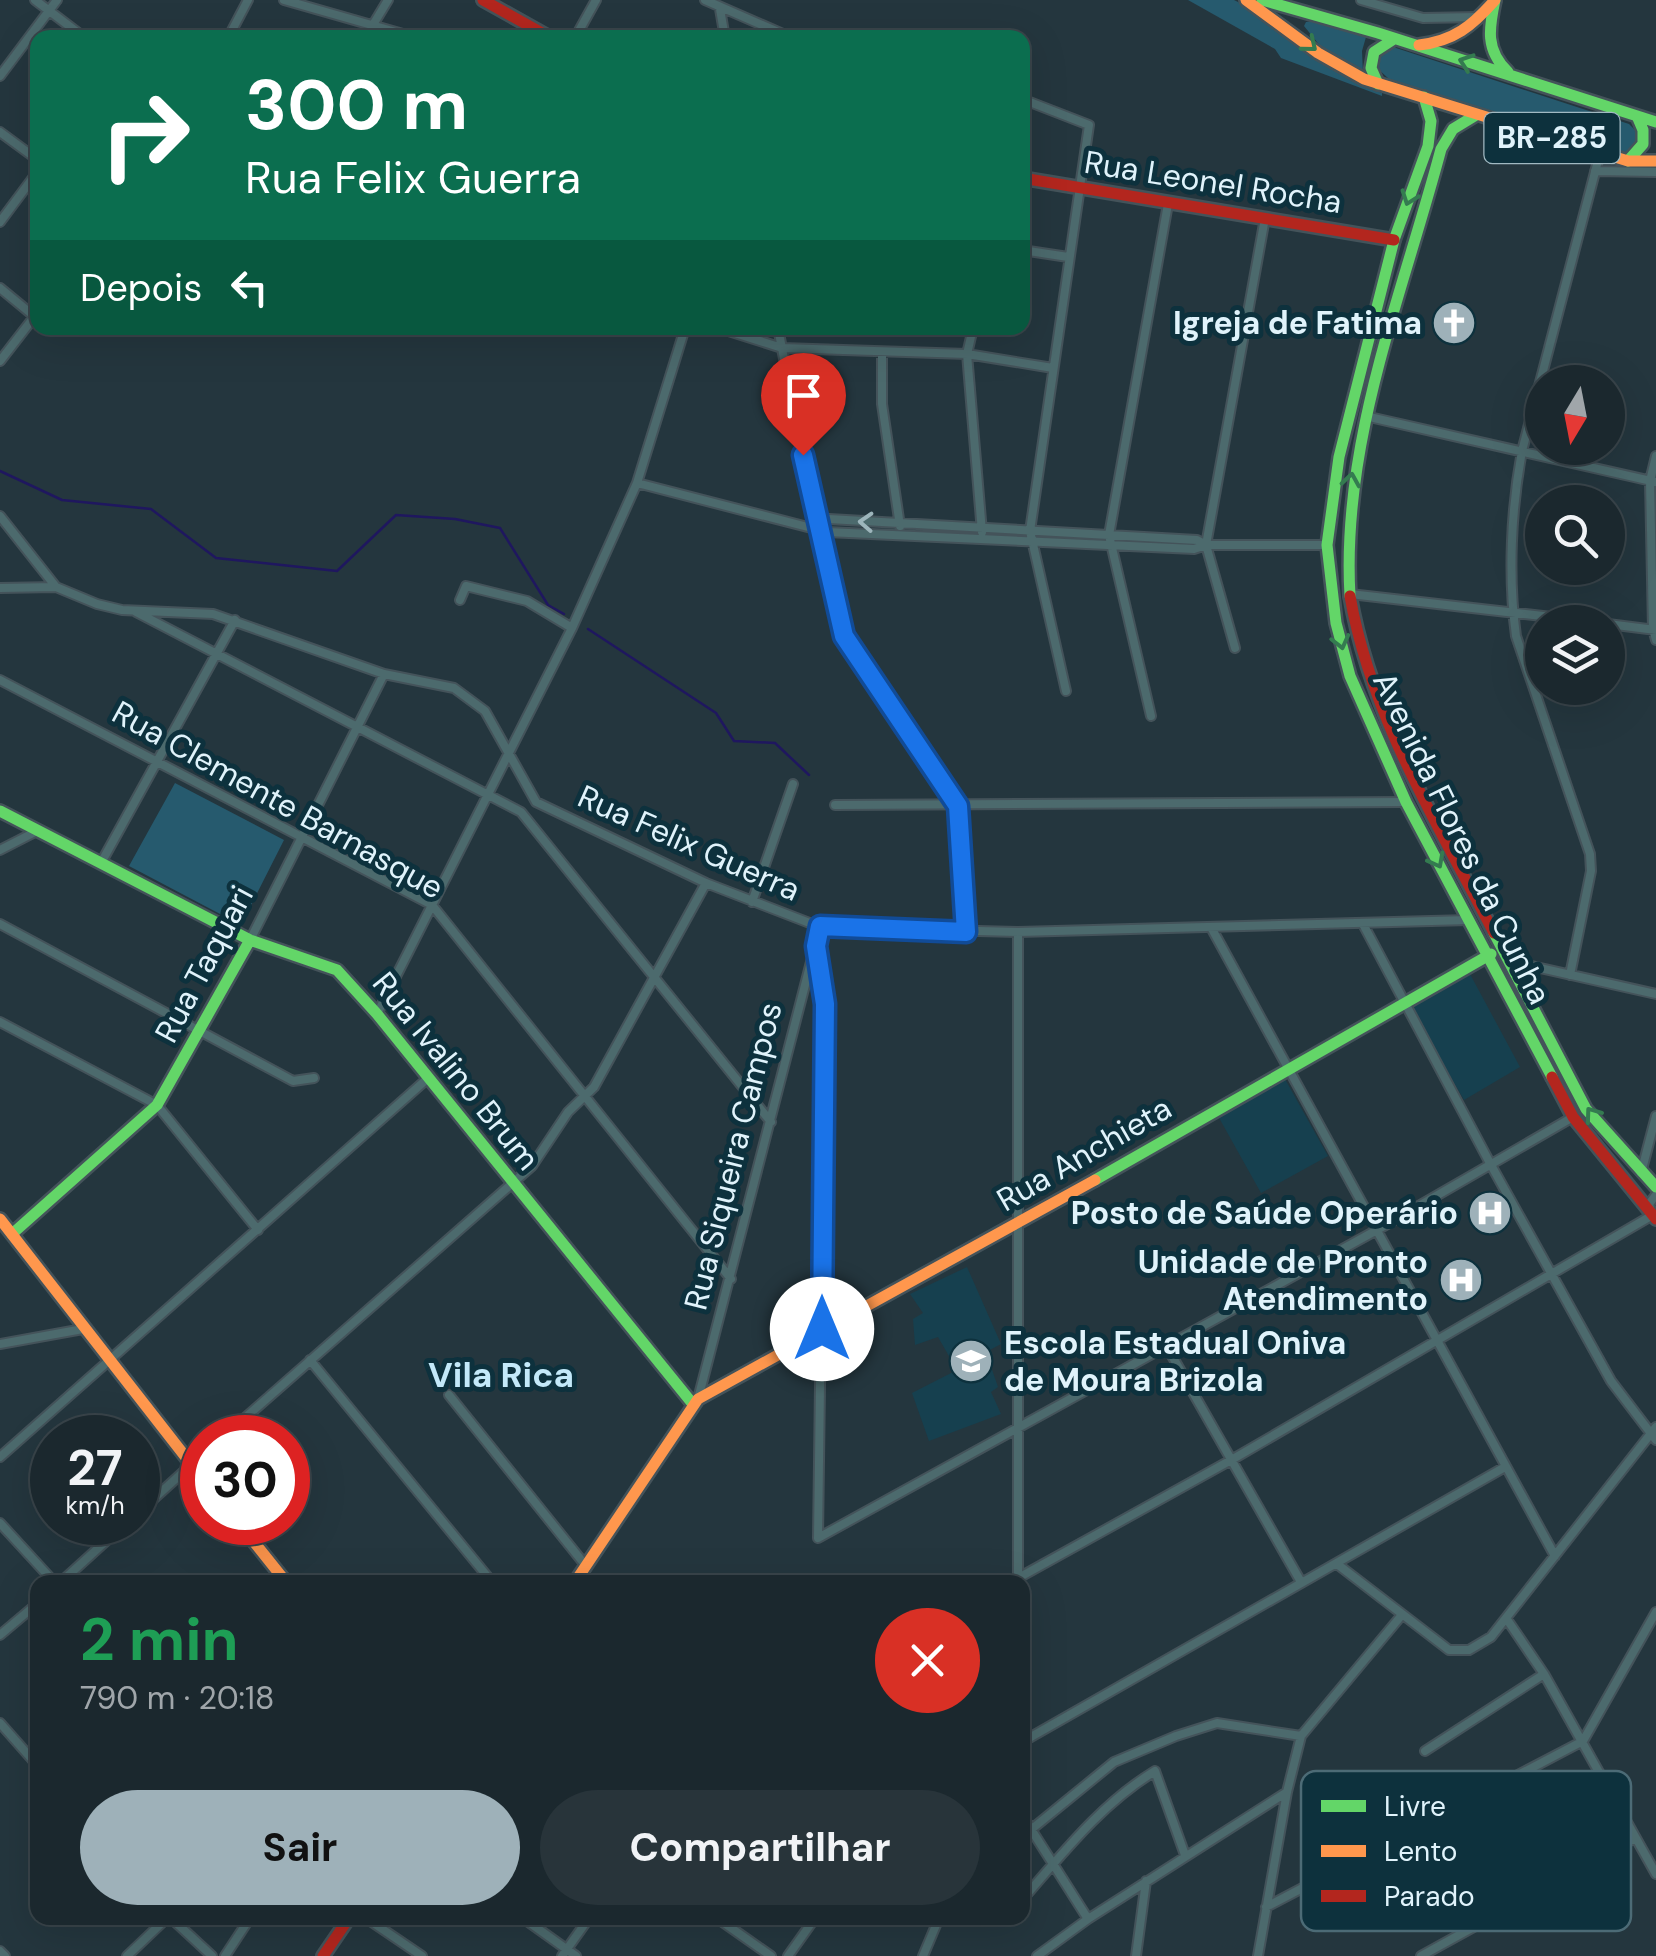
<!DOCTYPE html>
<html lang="pt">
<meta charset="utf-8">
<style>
:root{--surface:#1b282e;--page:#28343a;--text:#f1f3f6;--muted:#a0a6aa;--line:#39444a;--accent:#9eb1b9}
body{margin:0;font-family:"DM Sans",sans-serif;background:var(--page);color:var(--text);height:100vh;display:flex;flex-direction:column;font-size:38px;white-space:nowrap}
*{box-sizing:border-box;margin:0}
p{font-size:32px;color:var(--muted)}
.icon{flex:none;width:55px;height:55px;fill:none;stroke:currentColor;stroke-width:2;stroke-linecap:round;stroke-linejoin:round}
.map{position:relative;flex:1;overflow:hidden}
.panel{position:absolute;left:30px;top:1575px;width:1000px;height:350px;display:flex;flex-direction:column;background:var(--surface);border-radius:20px;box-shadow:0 10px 40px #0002,0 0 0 2px var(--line)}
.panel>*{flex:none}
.hud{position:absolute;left:30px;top:30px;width:1000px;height:305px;border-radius:20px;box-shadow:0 10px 40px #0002,0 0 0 2px var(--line);background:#0b6e4f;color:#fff;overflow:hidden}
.needle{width:65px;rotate:190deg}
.buttons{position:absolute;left:1525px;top:365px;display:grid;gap:20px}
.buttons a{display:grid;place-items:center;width:100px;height:100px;border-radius:50%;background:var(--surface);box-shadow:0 10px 40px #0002,0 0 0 2px var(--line);font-size:50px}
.speed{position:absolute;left:30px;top:1415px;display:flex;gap:20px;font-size:50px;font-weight:700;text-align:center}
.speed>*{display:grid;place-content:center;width:130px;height:130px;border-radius:50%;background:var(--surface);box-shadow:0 10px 40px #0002,0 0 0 2px var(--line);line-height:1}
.speed small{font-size:25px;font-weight:400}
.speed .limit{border:15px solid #d22;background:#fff;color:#111}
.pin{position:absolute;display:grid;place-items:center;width:85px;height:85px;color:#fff;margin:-102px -42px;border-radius:50% 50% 50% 0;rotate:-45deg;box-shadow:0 0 10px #0007}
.pin .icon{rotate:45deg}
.me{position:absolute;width:110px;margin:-55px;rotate:0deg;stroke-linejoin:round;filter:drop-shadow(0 0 8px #0008)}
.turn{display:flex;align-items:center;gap:35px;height:210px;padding:0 50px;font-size:45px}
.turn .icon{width:130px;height:130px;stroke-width:2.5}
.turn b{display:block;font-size:70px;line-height:85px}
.then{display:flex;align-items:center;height:95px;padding:0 50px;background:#0003;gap:20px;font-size:38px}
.round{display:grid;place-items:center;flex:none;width:105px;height:105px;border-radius:52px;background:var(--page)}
.headline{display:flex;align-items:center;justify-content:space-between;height:170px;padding:0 50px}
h1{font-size:60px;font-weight:700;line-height:75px;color:#1e9e55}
.primary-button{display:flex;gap:20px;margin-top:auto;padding:20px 50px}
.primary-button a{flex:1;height:115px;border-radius:60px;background:var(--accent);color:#111;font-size:40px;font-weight:700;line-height:115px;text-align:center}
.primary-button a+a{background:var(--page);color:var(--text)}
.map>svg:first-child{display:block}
.built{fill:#16404f}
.green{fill:#265a6e}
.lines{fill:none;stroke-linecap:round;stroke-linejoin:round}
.stream{stroke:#1f175f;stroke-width:2.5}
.street-casing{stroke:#44535a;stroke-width:12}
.fast-casing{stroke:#44535a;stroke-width:16}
.slow-casing{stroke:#44535a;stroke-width:16}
.jam-casing{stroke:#44535a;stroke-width:16}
.street{stroke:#4c6a6d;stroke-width:8}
.fast{stroke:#63d668;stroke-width:11}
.slow{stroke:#ff974d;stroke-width:11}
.jam{stroke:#b3261e;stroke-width:11}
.oneway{stroke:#347b50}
.oneway2{stroke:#9db5bb}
.route-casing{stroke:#114b97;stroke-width:25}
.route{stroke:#1a73e8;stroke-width:18}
.labels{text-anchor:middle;stroke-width:10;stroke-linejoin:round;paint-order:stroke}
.shield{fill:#0d313d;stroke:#a1b9c2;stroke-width:2.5}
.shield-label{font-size:30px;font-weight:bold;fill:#e0f3fb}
.street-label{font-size:32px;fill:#e0f3fb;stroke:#0d313d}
.poi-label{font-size:32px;font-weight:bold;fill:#e0f3fb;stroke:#0d313d;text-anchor:end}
.neighbourhood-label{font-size:35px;font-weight:bold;fill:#c3e9f9;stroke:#0d313d}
.key{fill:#0d313d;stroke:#4c6b76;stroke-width:2.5}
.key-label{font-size:28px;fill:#e0f3fb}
</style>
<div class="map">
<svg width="1656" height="1956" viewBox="0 0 1656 1956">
<rect width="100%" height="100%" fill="#24363e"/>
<path class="built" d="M1470,974L1520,1067L1464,1100L1410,1007Z
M1285,1079L1328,1156L1261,1193L1218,1116Z
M967,1267L1001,1344L986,1352L998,1387L991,1392L1001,1414L929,1441L912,1393L957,1370L938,1337L915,1345L913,1319L923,1313L910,1294Z"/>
<path class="green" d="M1188,0H1234L1264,15L1355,82L1382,93V96L1281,58L1275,49Z
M1313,21L1366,37L1362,51L1363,73L1321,47L1304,26L1306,22Z
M1390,46L1629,124L1637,132L1635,147L1625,154L1610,153L1389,79L1377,68L1379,51Z
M175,783L284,840L241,925L129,866Z"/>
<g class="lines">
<path class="stream" d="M0,471L62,500L151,509L216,558L337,571L396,515L455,519L500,528L548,605L564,614
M588,629L716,713L734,741L775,743L809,775"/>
<g class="street-casing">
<path id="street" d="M35,0L85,38
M284,0L417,38
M705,0L792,38
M1361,0L1423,18L1479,17
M720,9L725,38
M228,38L248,0
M365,38L388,0
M575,38L596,0
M0,76L57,0
M1022,99L1089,125L1030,531L1066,691
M0,132L38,160
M1595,171L1656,172
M0,222L38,171
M1022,250L1068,257
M0,288L34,316
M719,328L782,348L967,354L1053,368
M778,328L817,527L843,636L958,806L966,932
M973,328L967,354L982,532
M882,352V404L900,526
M0,361L38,312
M1365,416L1656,482
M1656,456L1650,481L1653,629L1656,640
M637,483L827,532L1194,549L1206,545H1327
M0,516L56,587L97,604L122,610L213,614L384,674L454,688L485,711L536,802L706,883L820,927L1018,932L1469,920
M817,527L829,519L1197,540L1206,545
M0,588L56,587
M1350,594L1595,622
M460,600L466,586L527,601L572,628
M136,612L521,812L771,1122
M1608,624L1656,630
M1235,648L1206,545L1265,218
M0,680L432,905L731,1279
M1151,716L1109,535L1168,204
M835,805L1406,802
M0,850L37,831
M101,863L235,620
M752,902L793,784
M0,924L293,1081L314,1078
M1363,924L1491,1165L1611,1381L1656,1440
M1212,929L1555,1556
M1018,932V1582
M250,940L384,674
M815,945L825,1004L818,1538
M1509,961L1656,994
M1570,975L1591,871L1590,854L1516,636C1508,577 1511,510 1522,451L1600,153
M377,1014L572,628L637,483L685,328
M0,1022L157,1105L258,1230
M1641,1173L1656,1116
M1651,1212L1649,1204L1656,1195
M0,1344L83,1329
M1167,1347L1301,1582
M310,1360L492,1582
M449,1395L586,1566
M698,1399L820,927
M222,1438L532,1166L568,1112L594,1087L706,883
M0,1457L427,1079
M138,1513L202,1455
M0,1523L54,1582
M818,1538L1377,1230L1573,1117
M1337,1564L1449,1650H1469L1491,1637L1656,1427
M61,1582L127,1522
M1011,1582L1233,1459L1651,1216
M1506,1618L1544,1674L1656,1874
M0,1635L38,1603
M0,1723L38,1766
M1583,1741L1656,1612
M1022,1742L1505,1467
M1425,1751L1544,1674
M1022,1815L1088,1919
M1022,1837L1114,1762L1176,1736L1217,1723L1301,1736
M1022,1900C1063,1853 1101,1804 1155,1771L1185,1855
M1266,1907L1583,1741
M171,1918L212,1956
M366,1918L422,1956
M523,1918L576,1956
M717,1918L771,1956
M0,1951L5,1956
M127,1956L167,1918
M225,1956L250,1918
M562,1956L589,1918
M788,1956L815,1918
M923,1956L939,1918
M1037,1956L1088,1919L1287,1792
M1136,1956L1146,1881
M1258,1956L1287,1792L1301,1736L1401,1616
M1421,1956L1635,1838"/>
</g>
<g class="fast-casing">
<path id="fast" d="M1262,0L1378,33L1656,122
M1495,0C1489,28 1485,50 1508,72
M1378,84L1371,68L1374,52L1394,39
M1424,97L1431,121L1428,146L1394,240L1339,457L1327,545L1336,623L1350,676L1406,802L1552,1077
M1628,161L1643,144V130L1637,116
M1350,596C1341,442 1402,296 1441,149L1453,129L1476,115
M0,811L250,940L337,970L377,1014L692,1403
M1494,933L1586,1109L1656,1187
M1095,1180L1491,954
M12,1234L157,1105L250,940"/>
</g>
<g class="slow-casing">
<path id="slow" d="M1246,0L1318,53L1364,79L1628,161H1656
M1419,45C1454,41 1472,26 1495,0
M0,1219L202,1478
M238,1522L286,1582
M575,1582L698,1399L1095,1180"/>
</g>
<g class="jam-casing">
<path id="jam" d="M483,0L551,38
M1022,178L1394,240
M1350,596C1371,717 1438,825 1494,933
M1552,1077L1573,1117L1656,1219
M323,1956L349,1918"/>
</g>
<use href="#street" class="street"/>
<use href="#fast" class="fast"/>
<use href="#slow" class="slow"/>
<use href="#jam" class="jam"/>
</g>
<defs><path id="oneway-chevron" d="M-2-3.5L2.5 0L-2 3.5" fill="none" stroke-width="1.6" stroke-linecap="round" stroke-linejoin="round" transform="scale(2.5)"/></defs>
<g class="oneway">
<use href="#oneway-chevron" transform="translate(1310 45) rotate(39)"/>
<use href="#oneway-chevron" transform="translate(1466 62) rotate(-161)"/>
<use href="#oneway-chevron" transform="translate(1409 198) rotate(110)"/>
<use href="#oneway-chevron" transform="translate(1351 480) rotate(-81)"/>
<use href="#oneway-chevron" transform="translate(1341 642) rotate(76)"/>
<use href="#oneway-chevron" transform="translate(1437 861) rotate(62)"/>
<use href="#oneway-chevron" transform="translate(1592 1114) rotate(-126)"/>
</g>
<use class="oneway2" href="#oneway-chevron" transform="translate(866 522) rotate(-177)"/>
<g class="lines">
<g class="route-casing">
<path id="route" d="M803,455L844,636L958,806L966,932L820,926L816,946L825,1004L822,1329"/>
</g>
<use href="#route" class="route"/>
</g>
<defs>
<g id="church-disc" transform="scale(2.25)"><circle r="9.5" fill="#9eb1b9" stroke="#0d313d"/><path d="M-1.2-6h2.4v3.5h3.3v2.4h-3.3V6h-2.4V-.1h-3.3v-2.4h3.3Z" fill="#fff"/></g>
<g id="hospital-disc" transform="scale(2.25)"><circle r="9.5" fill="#9eb1b9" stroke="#0d313d"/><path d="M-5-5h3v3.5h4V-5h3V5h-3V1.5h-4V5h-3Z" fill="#fff"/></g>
<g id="school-disc" transform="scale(2.25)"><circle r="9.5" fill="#9eb1b9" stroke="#0d313d"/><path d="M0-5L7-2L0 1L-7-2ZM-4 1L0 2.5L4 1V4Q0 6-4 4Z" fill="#fff"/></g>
</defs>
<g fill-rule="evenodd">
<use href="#church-disc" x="1454" y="323"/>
<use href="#hospital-disc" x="1490" y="1213"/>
<use href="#hospital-disc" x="1461" y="1280"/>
<use href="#school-disc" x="971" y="1361"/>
</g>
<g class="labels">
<rect class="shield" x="1484.5" y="113" width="135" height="50" rx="8"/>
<g class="shield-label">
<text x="1552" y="148">BR-285</text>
</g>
<g class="street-label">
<text transform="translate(1213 182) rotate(9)" y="11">Rua Leonel Rocha</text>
<text transform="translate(278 800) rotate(29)" y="11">Rua Clemente Barnasque</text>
<text transform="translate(1462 838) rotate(64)" y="11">Avenida Flores da Cunha</text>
<text transform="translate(689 843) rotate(24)" y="11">Rua Felix Guerra</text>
<text transform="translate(204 964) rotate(-62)" y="11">Rua Taquari</text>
<text transform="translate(456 1071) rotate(51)" y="11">Rua Ivalino Brum</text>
<text transform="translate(1084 1154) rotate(-30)" y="11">Rua Anchieta</text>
<text transform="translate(733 1156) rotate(-76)" y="11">Rua Siqueira Campos</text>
</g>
<g class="poi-label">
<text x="1422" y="334">Igreja de Fatima</text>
<text x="1458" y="1224">Posto de Saúde Operário</text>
<text x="1428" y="1273">Unidade de Pronto<tspan x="1428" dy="37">Atendimento</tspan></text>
<text x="1004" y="1354" text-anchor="start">Escola Estadual Oniva<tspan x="1004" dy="37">de Moura Brizola</tspan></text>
</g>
<g class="neighbourhood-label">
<text x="501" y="1387">Vila Rica</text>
</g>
</g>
<rect x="1301" y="1771" width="330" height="160" rx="15" class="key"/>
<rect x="1321" y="1800" width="45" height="12" fill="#63d668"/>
<rect x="1321" y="1845" width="45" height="12" fill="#ff974d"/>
<rect x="1321" y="1890" width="45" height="12" fill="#b3261e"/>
<g class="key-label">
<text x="1384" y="1816">Livre</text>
<text x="1384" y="1861">Lento</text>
<text x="1384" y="1906">Parado</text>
</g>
</svg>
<div class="buttons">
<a><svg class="needle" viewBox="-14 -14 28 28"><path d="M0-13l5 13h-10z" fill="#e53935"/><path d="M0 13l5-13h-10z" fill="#a0a6aa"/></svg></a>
<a><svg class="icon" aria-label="search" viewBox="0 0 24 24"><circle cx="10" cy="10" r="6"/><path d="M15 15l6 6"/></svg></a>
<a><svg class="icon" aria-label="layers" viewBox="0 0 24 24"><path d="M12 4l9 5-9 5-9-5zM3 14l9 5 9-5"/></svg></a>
</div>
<div class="speed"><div>27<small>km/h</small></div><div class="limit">30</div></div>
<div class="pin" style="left:803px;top:455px;background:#d93025"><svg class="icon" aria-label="arrive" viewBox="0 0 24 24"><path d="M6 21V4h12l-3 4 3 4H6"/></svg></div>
<svg class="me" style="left:822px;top:1329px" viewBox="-20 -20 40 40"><circle r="19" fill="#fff"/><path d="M0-13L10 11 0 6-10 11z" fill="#1a73e8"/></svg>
<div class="hud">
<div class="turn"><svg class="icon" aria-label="right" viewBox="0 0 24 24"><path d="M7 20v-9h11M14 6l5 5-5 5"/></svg><div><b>300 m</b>Rua Felix Guerra</div></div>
<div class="then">Depois<svg class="icon" aria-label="left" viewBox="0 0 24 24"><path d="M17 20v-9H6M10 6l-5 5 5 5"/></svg></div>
</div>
<section class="panel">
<div class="headline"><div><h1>2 min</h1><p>790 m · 20:18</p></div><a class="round" style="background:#d93025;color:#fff"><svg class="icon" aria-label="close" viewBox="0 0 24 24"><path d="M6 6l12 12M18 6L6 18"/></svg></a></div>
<div class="primary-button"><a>Sair</a><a>Compartilhar</a></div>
</section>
</div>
